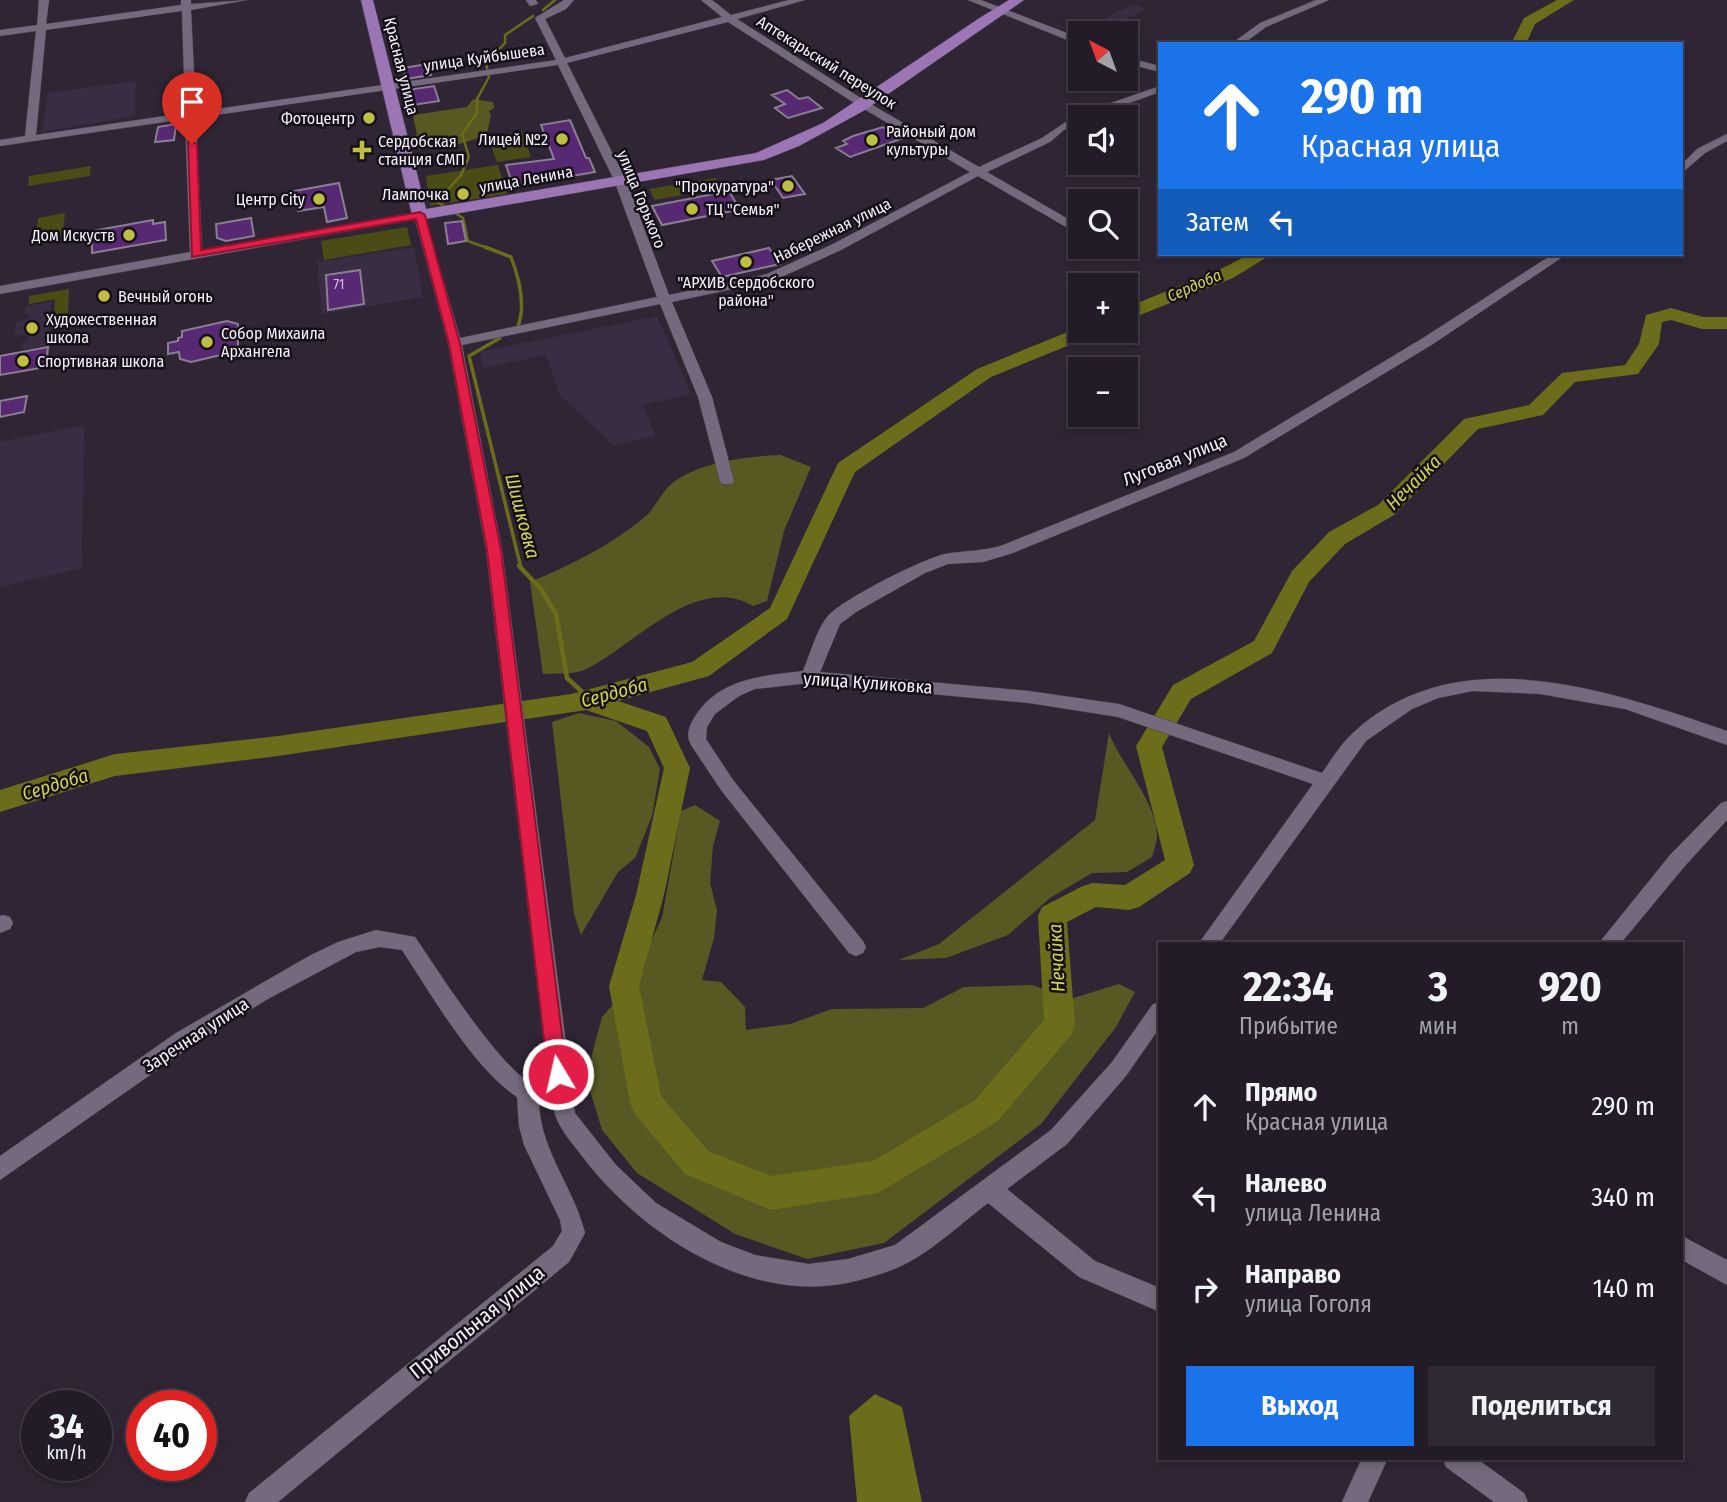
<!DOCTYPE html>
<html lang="ru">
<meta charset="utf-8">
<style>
:root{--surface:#231c28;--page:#2f2934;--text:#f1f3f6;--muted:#a3a1a8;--line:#403a45;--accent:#1a73e8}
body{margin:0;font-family:"Fira Sans Condensed",sans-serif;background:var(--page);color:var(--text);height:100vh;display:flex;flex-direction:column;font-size:26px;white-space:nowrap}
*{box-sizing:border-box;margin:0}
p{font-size:23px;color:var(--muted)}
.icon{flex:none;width:38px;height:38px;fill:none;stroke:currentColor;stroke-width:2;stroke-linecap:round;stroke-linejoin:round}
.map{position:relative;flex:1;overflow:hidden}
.drawer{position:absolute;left:1158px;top:942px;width:525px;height:518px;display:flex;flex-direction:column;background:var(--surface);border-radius:0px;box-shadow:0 4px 10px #0003,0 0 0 2px var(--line)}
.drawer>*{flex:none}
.hud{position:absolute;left:1158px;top:42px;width:525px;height:214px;border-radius:0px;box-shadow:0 4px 10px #0003,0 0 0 2px var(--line);background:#1a73e8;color:#fff;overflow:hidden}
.needle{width:46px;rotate:319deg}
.fabs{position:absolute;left:1068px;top:21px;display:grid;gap:14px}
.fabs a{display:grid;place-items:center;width:70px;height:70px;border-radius:0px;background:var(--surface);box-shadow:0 4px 10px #0003,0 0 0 2px var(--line);font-size:35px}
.speed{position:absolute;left:21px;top:1390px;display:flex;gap:14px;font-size:35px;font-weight:700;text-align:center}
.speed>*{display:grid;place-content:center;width:91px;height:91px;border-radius:50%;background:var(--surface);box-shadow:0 4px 10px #0003,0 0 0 2px var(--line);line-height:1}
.speed small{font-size:18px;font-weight:400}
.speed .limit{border:10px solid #d22;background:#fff;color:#111}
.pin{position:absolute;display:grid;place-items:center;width:60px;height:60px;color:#fff;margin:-72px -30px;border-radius:50% 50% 50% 0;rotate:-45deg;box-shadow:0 0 7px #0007}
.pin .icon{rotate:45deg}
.me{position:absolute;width:77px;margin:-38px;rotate:351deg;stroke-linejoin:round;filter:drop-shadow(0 0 5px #0008)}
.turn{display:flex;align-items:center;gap:24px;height:147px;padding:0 28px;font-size:32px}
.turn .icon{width:91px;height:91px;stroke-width:2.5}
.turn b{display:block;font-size:49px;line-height:60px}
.then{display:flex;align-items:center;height:66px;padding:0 28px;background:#0003;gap:14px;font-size:26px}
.eta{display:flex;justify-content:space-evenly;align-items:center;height:119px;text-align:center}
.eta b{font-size:42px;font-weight:700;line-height:49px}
.primary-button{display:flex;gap:14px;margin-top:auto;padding:14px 28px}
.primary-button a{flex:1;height:80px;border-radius:0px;background:var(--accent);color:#fff;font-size:28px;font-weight:700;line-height:80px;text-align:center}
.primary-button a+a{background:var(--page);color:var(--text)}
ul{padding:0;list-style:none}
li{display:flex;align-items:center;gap:21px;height:91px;padding:0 28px}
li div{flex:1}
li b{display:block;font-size:26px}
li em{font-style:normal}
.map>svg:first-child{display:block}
.built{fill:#3a2d43}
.green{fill:#4b4b15}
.forest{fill:#585922}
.water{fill:#6c6c1a}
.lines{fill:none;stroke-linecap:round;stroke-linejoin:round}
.stream-far2{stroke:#6c6c1a;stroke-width:2.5}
.stream-far1{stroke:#6c6c1a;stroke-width:3.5}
.stream{stroke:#6c6c1a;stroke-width:4.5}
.river{fill:#6c6c1a;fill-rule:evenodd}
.building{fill:#582973;stroke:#8a7f92;stroke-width:2}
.minor-casing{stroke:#48404e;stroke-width:1}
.major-casing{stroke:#48404e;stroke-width:1}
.minor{fill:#756a7d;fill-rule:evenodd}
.major{fill:#9b75b4;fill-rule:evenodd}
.route{fill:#e11d48;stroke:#92132f;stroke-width:2}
.poi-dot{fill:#bebe42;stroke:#151018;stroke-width:2.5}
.labels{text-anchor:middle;stroke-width:5;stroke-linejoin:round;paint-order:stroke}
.number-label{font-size:14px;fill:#cebed9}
.far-street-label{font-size:16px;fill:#f6f0fb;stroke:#151018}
.far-poi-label{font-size:16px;fill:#f6f0fb;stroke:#151018;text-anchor:start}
.far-water-label{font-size:16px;font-style:italic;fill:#d5d54b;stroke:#151018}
.street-label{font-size:18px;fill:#f6f0fb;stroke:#151018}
.water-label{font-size:19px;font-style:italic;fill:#d5d54b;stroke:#151018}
.near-street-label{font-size:21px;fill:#f6f0fb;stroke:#151018}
</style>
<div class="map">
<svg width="1727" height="1502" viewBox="0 0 1727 1502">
<rect width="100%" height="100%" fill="#2f2535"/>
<path class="built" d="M1133,4L1146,9L1107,29L1094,24Z
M136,81L135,116L42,132L48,93Z
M414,247L423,297L322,314L317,262Z
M51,302L48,345L21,350L22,342L27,341L28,334L15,336L16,322L29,319V314H24L25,306Z
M657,316L691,394L643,405L655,436L613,445L559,394L546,355L484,368L480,352Z
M84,425L82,568L0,587V442Z"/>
<path class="green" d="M522,131L531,157L497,162L488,137Z
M498,165L507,194L430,206L426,176Z
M91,166L90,176L28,186L29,176Z
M716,178L721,188L655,200L649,189Z
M65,213L63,233L36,237L38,218Z
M407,227L411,245L324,260L321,241Z
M69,289L68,316L54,318L55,299L29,304V296Z"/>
<path class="forest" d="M473,99L493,102L494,108L489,111L491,115L487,134C473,140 453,148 437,146C426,145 420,141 409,142L406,140L408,137L417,135L413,115L467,107Z
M781,455L811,467L784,531L767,601L753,606C696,572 634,646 586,669C575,675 556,673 543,674L530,582C572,565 611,545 646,516C655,508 660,495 669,486C695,462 748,456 781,455Z
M579,713L616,721L649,747L660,769L652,816L635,858L618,872L581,935L574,914L552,722Z
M1109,733C1121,764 1156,801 1157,835C1157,842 1154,850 1152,857L1127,872L1092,873L1050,898L1008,935L946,958L899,960L939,944L1095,820Z
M695,805L720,821L713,846L710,883L717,910L714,938L702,980L721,982L745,1007L746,1030L790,1024L832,1009L923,1008L964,987L1032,985L1070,999L1119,984L1135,992L1116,1027L1041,1124L884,1243L807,1259L735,1234L637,1173L602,1130L586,1077L602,1017L644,969L648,947L662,918L681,811Z"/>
<path class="water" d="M875,1394L902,1407L922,1502H857L849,1416Z"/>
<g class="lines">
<path class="stream-far2" d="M543,10L555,0
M444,206L437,202L461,175L469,157L462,134L477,113V99L489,77L486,63L505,43V35L533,16
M455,213L463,218L468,241L490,249"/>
<path class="stream-far1" d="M485,247L511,257C519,278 526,305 518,326
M500,338L469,356L521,568"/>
<path class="stream" d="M519,566L540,588L556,614L567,678L590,699"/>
<path class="river" d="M1557,0H1574L1535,24L1526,44H1511L1524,18Z
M1250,254H1272L1233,278L1125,321V308L1219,270Z
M1671,308L1703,317H1727V329H1702L1671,320L1662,322L1659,344L1638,374L1575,382L1543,415L1478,429L1394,515L1345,544L1309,582L1272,653L1191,699L1162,747L1194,865L1190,873L1139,907L1129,910L1096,907L1067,922L1075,1025L1071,1035L997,1122L878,1193L771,1210L685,1174L635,1114L630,1103L609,986L636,895L664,768L647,731L586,710L278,756L115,776L0,812V790L115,754L278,736L571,694L692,662L770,608L838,463L977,369L1080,327V331H1097L1094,335L991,377L855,472L787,619L709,676L618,701L666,717L690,768L664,895L639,986L661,1096L708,1151L771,1176L873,1161L975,1100L1044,1020L1038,916L1042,907L1083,886L1093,883L1125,885L1165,860L1136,746L1173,685L1254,641L1292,571L1329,532L1378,505L1464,419L1529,405L1562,373L1625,365L1639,344L1646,315Z"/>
</g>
<path class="building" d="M427,64L431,75L406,79L403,68Z
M434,86L439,101L413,105L408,90Z
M787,90L799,99L808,97L822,108L788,118L775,108L785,104L772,95Z
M570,120L586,158H589L595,172L513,186L506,165L554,159L541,125Z
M176,124L174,140L155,142L158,127Z
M883,127L901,139L850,157L836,148L847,144L843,141L853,136Z
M792,176L805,194L783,198L771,180Z
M339,183L347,218L327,222L324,207L298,211L294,191Z
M729,191L736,203L728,205L732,211L662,225L652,206Z
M251,218L254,236L226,241L217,238L216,224Z
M153,220V224L165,222L166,240L92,253V231Z
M462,221L466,241L448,244L445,223Z
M769,248L780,264L722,277L712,261Z
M360,270L364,304L328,310L326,275Z
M227,321L238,324V351L191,362L180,359L179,352L168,354V343L178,341V338L182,337V331Z
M48,347L46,367L0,375V356Z
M27,396L24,412L0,417V401Z"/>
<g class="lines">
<g class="minor-casing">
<path id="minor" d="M39,0H49L46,24L181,5V0H191V4L247,0L191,10L196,112L556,60L535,18L564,0H574L566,9L545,19L565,58L722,17L701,0H712L731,15L789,0H805L737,19L867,102L979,167L1042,138L1076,115L1160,86V92L1090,117H1080V122L1064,130L1050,142L987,172L1080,226V235L978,176L841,250L775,280L672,302L712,397L734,481L732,484H722L720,481L698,397L660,304L462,345L502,550L575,1113L616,1165L656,1203L721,1242L755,1255L809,1264L848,1259L895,1245L1051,1130L1112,1062L1153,1004L1160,1002V1027L1126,1076L1067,1144L1007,1189L1095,1261L1160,1288V1312L1079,1277L988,1203C963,1222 934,1249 907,1263C890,1272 866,1279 847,1283C746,1303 640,1233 582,1156C570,1140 557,1127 553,1107L539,1105C542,1153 574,1188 585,1233L569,1262L278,1502H245L249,1493L553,1246L562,1231L560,1220L524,1145L519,1126L517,1097C474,1069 431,994 402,950L380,947L356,952L266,1000L190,1047L0,1180V1156L176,1033L309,956L338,942L376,930L415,937C437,969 501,1070 533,1084C538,1086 544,1086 549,1086L486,550L448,343L415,219L0,294V286L190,252L185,119L0,146V140L25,136L36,31L0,36V30L37,25ZM182,11L185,113L36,135L46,30ZM728,22L859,106L970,172L833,244L767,274L669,295L626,180L567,63ZM558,65L614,180L657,297L460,338L424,213L202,250L196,118Z
M526,0H536L538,4L530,6Z
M968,0H981L1080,38V45Z
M1316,0H1329L1266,27L1243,44H1231L1260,23Z
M1125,57L1160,66V72L1125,63Z
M1727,134V141L1705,153L1682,173V164L1697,149Z
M1553,254H1567L1433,344L1244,458L1013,553L983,562L948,564L925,573L856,612L840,624L820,672L1029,691L1119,704L1322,773C1332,759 1342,742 1355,731C1460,637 1611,691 1727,731V745L1625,709L1540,694L1473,691L1438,698L1412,709L1366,741L1220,943H1199L1313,784L1118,717L1029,703L809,683L755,689L739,696L715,714L707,727L706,739L733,780L863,941L866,947L863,953L856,956L849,953L721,790L691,745C685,734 690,724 696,715C720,678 763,676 803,671C810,655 816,631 827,617C841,600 922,559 945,554C965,550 982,552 1003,545L1234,452L1423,338Z
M1727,801V820L1684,867L1621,943H1599L1670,855L1721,803Z
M3,915L10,917L13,923L10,929L0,933V916Z
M1682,1236L1727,1260V1285L1682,1260Z
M1362,1458H1388L1368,1502H1342Z
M1443,1458H1476L1524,1493L1528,1502H1494L1446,1467Z"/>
</g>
<g class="major-casing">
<path id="major" d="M361,0H373L426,209L756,153L823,123L981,17L1009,0H1024L865,110L799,146L764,160L420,220L412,215Z"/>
</g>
<use href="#minor" class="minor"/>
<use href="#major" class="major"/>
</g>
<path class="route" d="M188,141L197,144L201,250L420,212L425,215L460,344L501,550L567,1074L564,1081L558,1083L551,1081L548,1074L487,550L449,344L416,219L192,257Z"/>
<g class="poi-dot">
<circle cx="369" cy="118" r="7"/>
<circle cx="562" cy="139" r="7"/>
<circle cx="872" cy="140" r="7"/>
<path d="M358.5 139.5h7v7h7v7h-7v7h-7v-7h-7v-7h7z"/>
<circle cx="788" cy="186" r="7"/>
<circle cx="463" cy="194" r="7"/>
<circle cx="319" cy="199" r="7"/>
<circle cx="692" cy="209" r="7"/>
<circle cx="129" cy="235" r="7"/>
<circle cx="746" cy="262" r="7"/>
<circle cx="104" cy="296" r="7"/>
<circle cx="32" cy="328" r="7"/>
<circle cx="207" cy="342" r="7"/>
<circle cx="23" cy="361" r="7"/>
</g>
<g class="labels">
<g class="number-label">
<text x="339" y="289">71</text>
</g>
<g class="far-street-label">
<text transform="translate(484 57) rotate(-8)" y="6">улица Куйбышева</text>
<text transform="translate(827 62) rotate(32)" y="6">Аптекарьский переулок</text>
<text transform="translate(402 66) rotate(76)" y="6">Красная улица</text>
<text transform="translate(526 179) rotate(-10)" y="6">улица Ленина</text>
<text transform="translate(642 199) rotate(68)" y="6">улица Горького</text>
<text transform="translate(832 230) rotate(-26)" y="6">Набережная улица</text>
</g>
<g class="far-poi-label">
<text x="355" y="124" text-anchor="end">Фотоцентр</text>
<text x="886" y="137">Районый дом<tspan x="886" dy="18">культуры</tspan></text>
<text x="548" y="145" text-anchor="end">Лицей №2</text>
<text x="378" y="147">Сердобская<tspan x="378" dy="18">станция СМП</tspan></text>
<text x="774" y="192" text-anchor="end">"Прокуратура"</text>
<text x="449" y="200" text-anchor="end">Лампочка</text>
<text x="305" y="205" text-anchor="end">Центр City</text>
<text x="706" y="215">ТЦ "Семья"</text>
<text x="115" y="241" text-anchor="end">Дом Искуств</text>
<text x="746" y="288" text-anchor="middle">"АРХИВ Сердобского<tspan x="746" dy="18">района"</tspan></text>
<text x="118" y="302">Вечный огонь</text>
<text x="46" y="325">Художественная<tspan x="46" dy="18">школа</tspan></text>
<text x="221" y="339">Собор Михаила<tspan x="221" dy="18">Архангела</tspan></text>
<text x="37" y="367">Спортивная школа</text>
</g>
<g class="far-water-label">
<text transform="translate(1194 285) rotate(-24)" y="6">Сердоба</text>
</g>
<g class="street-label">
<text transform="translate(1175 460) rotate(-22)" y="6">Луговая улица</text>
<text transform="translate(868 683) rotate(4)" y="6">улица Куликовка</text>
<text transform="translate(196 1035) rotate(-33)" y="6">Заречная улица</text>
</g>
<g class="water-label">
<text transform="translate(1413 482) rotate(-45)" y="7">Нечайка</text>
<text transform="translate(523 516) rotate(75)" y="7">Шишковка</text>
<text transform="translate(614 692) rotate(-15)" y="7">Сердоба</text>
<text transform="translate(55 784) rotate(-17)" y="7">Сердоба</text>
<text transform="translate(1056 958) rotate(-93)" y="7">Нечайка</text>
</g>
<g class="near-street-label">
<text transform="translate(477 1322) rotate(-39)" y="7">Привольная улица</text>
</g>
</g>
</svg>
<div class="fabs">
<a><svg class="needle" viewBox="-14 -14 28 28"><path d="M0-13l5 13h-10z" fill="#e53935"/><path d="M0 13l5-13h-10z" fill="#a3a1a8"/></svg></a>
<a><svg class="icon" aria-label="sound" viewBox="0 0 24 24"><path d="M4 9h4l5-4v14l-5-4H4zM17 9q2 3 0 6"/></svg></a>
<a><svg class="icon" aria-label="search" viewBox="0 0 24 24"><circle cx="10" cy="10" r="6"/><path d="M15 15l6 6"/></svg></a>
<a>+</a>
<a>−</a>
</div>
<div class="speed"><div>34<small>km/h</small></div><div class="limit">40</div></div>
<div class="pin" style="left:192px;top:144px;background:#d93025"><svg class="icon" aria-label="arrive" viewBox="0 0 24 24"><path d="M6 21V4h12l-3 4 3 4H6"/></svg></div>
<svg class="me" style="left:558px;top:1074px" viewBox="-20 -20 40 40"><circle r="17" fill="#e11d48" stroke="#fff" stroke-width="3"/><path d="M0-11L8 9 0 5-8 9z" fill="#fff"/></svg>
<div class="hud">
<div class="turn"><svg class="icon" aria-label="ahead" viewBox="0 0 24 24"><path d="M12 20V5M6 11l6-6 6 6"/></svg><div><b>290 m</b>Красная улица</div></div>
<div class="then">Затем<svg class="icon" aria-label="left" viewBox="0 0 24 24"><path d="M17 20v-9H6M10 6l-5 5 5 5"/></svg></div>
</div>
<section class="drawer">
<div class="eta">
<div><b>22:34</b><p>Прибытие</p></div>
<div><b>3</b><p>мин</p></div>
<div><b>920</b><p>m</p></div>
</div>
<ul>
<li><svg class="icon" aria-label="ahead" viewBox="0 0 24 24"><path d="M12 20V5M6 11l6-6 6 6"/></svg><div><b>Прямо</b><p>Красная улица</p></div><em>290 m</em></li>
<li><svg class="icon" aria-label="left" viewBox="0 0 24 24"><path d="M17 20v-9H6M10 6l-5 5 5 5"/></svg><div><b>Налево</b><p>улица Ленина</p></div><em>340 m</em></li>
<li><svg class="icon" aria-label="right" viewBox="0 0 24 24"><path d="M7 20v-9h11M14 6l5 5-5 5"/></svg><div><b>Направо</b><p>улица Гоголя</p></div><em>140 m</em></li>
</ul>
<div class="primary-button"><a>Выход</a><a>Поделиться</a></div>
</section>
</div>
